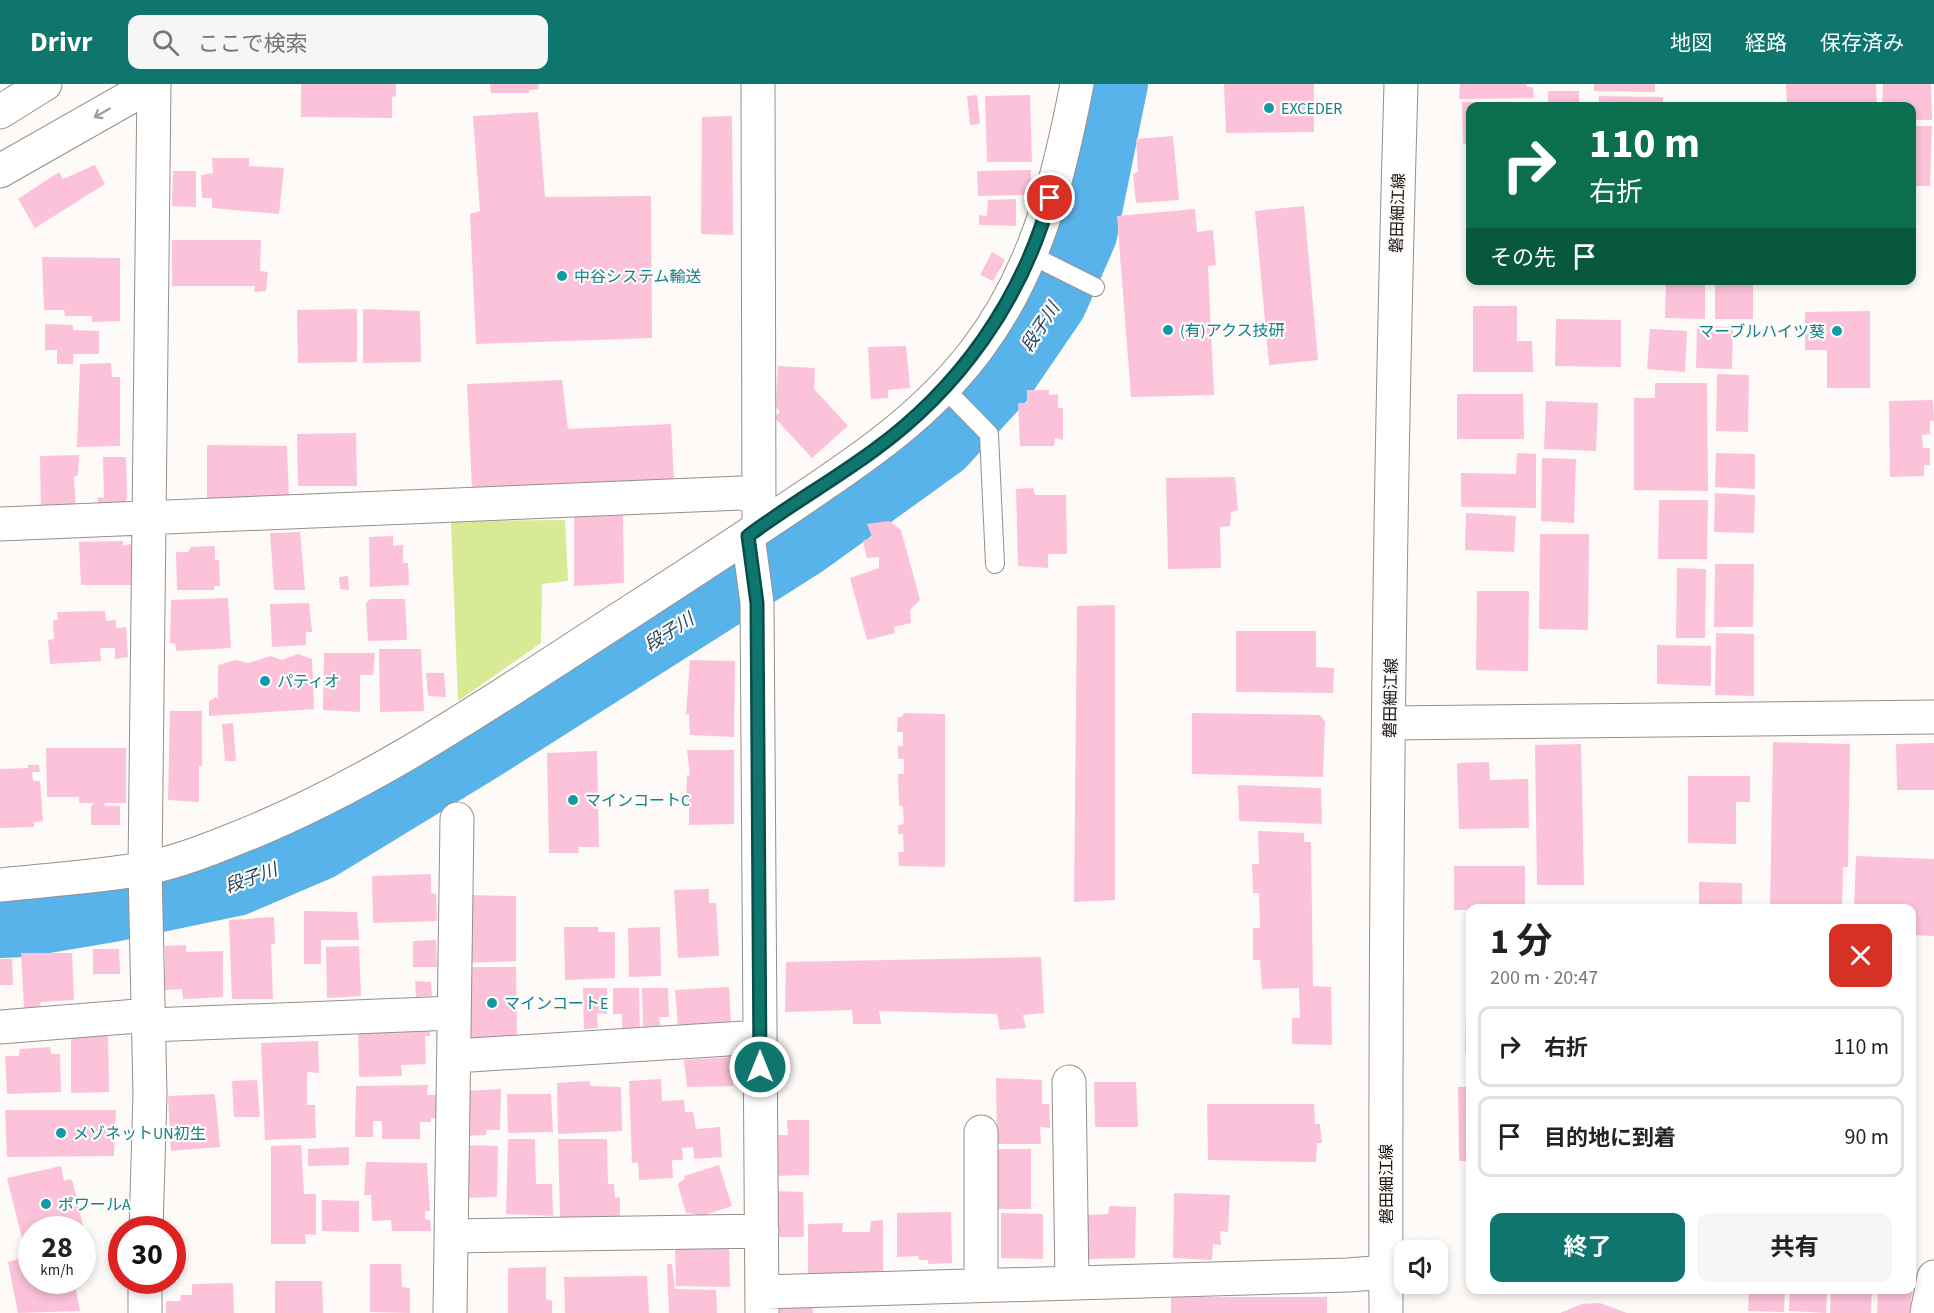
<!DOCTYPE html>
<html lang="ja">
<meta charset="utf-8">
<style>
:root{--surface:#fff;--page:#f6f6f6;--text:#222;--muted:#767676;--line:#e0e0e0;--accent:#0f766e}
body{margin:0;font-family:"Source Sans 3","Noto Sans JP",sans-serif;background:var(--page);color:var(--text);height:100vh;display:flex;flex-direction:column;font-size:22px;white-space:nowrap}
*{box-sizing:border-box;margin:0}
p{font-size:20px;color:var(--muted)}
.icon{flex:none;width:33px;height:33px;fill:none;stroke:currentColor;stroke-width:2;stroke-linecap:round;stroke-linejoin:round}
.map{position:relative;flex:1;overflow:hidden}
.side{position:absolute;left:1466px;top:820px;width:450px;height:390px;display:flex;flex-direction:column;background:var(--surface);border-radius:12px;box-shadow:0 3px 9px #0003}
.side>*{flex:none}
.hud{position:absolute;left:1466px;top:18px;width:450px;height:183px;border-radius:12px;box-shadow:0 3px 9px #0003;background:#0b6e4f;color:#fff;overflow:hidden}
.tools{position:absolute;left:1394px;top:1156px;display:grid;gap:12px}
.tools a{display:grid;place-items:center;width:54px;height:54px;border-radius:12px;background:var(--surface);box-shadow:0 3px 9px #0003;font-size:30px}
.speed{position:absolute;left:18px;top:1132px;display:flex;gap:12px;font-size:30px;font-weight:700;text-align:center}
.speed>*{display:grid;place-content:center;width:78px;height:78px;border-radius:50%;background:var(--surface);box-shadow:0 3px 9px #0003;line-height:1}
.speed small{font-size:15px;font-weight:400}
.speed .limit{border:9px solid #d22;background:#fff;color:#111}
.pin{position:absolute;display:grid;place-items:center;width:51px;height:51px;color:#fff;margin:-26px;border:3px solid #fff;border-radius:50%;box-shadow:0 2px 6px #0007}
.me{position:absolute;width:66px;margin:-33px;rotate:0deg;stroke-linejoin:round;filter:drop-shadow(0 0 4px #0008)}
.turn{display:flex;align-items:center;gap:21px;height:126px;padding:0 24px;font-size:27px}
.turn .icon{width:78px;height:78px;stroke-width:2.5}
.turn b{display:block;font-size:42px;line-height:51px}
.then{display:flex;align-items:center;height:57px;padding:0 24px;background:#0003;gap:12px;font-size:22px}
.round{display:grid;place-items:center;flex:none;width:63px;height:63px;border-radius:12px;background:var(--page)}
.head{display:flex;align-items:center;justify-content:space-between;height:102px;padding:0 24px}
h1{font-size:36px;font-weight:700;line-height:45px}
.button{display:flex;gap:12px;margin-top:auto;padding:12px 24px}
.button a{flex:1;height:69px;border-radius:12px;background:var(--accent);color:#fff;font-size:24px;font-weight:700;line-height:69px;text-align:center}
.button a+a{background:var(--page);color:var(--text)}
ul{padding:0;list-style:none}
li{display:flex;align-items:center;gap:18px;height:81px;margin:0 12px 9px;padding:0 12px;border:3px solid var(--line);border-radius:12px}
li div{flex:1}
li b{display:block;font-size:22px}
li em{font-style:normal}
header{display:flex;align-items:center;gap:36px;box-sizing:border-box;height:84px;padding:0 30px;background:var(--accent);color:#fff}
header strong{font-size:28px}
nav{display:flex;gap:33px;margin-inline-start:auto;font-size:21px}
.search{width:420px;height:54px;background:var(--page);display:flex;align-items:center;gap:15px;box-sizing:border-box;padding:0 21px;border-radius:12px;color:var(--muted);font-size:22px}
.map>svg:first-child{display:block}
.green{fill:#d8ea96}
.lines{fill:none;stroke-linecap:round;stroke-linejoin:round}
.river{stroke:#59b3eb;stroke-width:60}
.building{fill:#fbc2d9}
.service-casing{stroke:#96908c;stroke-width:20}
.minor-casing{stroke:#96908c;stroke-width:35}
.tertiary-casing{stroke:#96908c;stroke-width:35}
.secondary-casing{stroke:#96908c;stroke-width:35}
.trunk-casing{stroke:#96908c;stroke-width:35}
.service{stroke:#fff;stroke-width:18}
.minor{stroke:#fff;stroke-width:33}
.tertiary{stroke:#fff;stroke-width:33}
.secondary{stroke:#fff;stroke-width:33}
.trunk{stroke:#fff;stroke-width:33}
.oneway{stroke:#a09f9f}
.route-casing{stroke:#0a4d48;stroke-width:15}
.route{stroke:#0f766e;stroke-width:10}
.culture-dot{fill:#0f9aa8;stroke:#fefaf8;stroke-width:2}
.labels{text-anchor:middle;stroke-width:4.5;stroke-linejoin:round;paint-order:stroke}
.culture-label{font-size:16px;fill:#0d838f;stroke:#fefaf8;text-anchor:start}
.street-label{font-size:16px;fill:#120f0e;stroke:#fefaf8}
.water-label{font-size:18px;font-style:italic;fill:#234961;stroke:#fefaf8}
</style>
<header>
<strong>Drivr</strong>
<div class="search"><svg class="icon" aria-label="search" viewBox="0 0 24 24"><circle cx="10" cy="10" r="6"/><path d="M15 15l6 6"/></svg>ここで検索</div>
<nav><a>地図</a><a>経路</a><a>保存済み</a></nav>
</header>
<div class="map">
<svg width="1934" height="1229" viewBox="0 0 1934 1229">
<rect width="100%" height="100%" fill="#fefaf8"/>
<path class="green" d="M565,436L568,497L542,500L541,559L458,617L451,437Z"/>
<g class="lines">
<path class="river" d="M0,844L24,843L113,828L237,802L321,766L480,669L805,463L944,363L1001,301L1057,219L1087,151L1118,0"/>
</g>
<path class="building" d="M301,0H396V12L392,13V34L301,33Z
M490,0H538L539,5L529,6V9H491Z
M1224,0H1314V48L1226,49Z
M1460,0H1527V3H1533L1534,14L1459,15Z
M1594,0H1655V8L1594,7Z
M1786,0H1876L1877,22H1787Z
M1883,0H1931L1932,36H1911V22H1882Z
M1548,7H1579V22H1548Z
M977,11L980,40L970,41L967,12Z
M1030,11L1032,78H987L985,12Z
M1599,12L1663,13V22H1599Z
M1462,18H1542V22H1470V60H1463Z
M538,28L545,113L651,112L652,254L476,260L470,130L480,127L473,32Z
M732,32L733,151L701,150L702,33Z
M1911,42H1932L1930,102H1911Z
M1173,52L1179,116L1136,119L1133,90L1138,88L1136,55Z
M212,74H249V82L284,84L279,130L212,124V114H202L201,91L213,89Z
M95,81L105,100L35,144L18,115L59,88L63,95Z
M1031,86V111L978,112L977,87Z
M173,87H196V123L172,122Z
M1016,115V142L979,141V131L987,132L988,116Z
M1304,122L1318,276L1269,281L1255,127Z
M1195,125L1197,148L1213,146L1216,181L1208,182L1214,311L1131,313L1117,132Z
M172,156H261L260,187L268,188L266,207L254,208L255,202H172Z
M992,168L1005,176L993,197L980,191Z
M42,173L120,174V237L92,238V232H65L64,226H44Z
M1715,196H1753V235H1715Z
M1666,197L1705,198V235L1665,234Z
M1473,222H1517V257H1532L1533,288H1473Z
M357,225V278L298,279L297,226Z
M363,225L420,227L421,278L363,279Z
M1870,227V304H1827V266H1805V228Z
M1556,235L1621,236V283L1555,282Z
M45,240L73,241V246L99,247V270H73V280H57V266H45Z
M1697,242L1733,243L1732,285L1696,284Z
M1650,245L1687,247L1685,288L1647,285Z
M906,262L910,304L888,306V314L871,315L868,263Z
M111,279L112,293H120V362L77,363L80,280Z
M778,282L815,284L814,305L848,342L812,374L774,333L780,328L776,323Z
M1717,290L1749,291L1748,348L1716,347Z
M562,296L568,345L671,340L674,397L472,406L467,300Z
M1655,299H1707L1708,407L1634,406V314H1655Z
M1027,306H1049V311L1058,310V324H1063V356L1055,354L1054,362H1020L1018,319H1027Z
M1457,310H1523L1524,355H1457Z
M1933,316L1934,337H1930V350L1922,351L1923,364H1930V381H1924V392L1890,393L1889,317Z
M1546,317L1598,319L1596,367L1544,365Z
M356,349L357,402H298L297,350Z
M207,361L287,362L289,415L207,417Z
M1517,369L1536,370V424L1461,423V389L1516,390Z
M1716,369L1755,370V405L1715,403Z
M79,371L78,391L74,393L76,428H41L40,372Z
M103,373H126L127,414L125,418L98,426V413L104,414Z
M1542,374L1576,375L1574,439L1541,437Z
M1235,393L1238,426L1231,428L1230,442L1220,443L1221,484L1168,485L1166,394Z
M1033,404L1035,411H1066L1067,470H1048V484L1018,482L1016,405Z
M1715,409L1755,411L1754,449L1714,448Z
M1659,416H1708L1707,475H1658Z
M1466,429L1516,432L1514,468L1465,466Z
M623,431L624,499L574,502V433Z
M889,437L901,446L920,516L910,526L911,539L894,543L895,549L867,556L850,494L879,484V473L867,474L863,457L872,453L867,440Z
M300,448L305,506H274L270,449Z
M1540,450H1589L1588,546L1539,545Z
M393,452V462L403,461V479H408L409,501L370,503L369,453Z
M123,457V462L131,460L132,501H81L79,458Z
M215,462V476H219L220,502H214V506H177L176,468H188L191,463Z
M1715,480H1754L1753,543H1714Z
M1677,484L1706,485L1705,554H1676Z
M348,492L349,506L340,505L339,493Z
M1477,507H1529L1528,587L1476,586Z
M228,514L231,564L176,567L175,560L170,559L171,516Z
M370,515H405L407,556L368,557L366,519Z
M309,519L312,548H306V561L272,563L270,520Z
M1115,521V816L1074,818L1077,522Z
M105,527L106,537L116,536V544L126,543L128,573L115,575V564H100L101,577L50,580L48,556L54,555L53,536H58L57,528Z
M1236,547H1316V583L1334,584L1333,609L1236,608Z
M1716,549L1754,550V612L1715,611Z
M1657,561L1711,562V602L1657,600Z
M379,565H421L424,627L380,628Z
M324,569H375L373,591H360V628L323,626Z
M298,570L312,575L314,625L209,632V617L216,613L218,615V581L236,576L248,579L271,572L282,576Z
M690,576L735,577L734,653L690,651L689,630H686Z
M426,589H444L446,613L428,612Z
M170,627H202V682H199V718L168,716Z
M904,629L945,630V783L899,782L898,768H904L903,750H898V741L904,740L903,723L899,721L898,690H904V675H898V662H903V648H897L898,633H902Z
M1192,629L1320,631L1325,638L1323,693L1192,690Z
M233,639L236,677H225L222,640Z
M1773,658L1850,660L1848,783H1843L1842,825H1770Z
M1934,659V706H1897L1896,660Z
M1581,660L1584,801H1537L1535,661Z
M46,664H126V719H104L105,722H120V741H91V723L94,719H79V713H47Z
M687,666H734V740L689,741V717L686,716L687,691L690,692Z
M597,667L599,763H578L579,769H549L547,669Z
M1489,678L1490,696L1528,695L1529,744L1459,745L1457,679Z
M28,681H39L40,688H32L33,697H40L43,737L34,738V743L0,744V685L28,684Z
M1688,692H1750V718H1736V760L1688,759Z
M1238,701L1321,704L1322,740L1239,737Z
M1258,747L1304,749V758H1311L1313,902L1331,903L1332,961L1292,960V934H1300L1299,904L1262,905L1260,876H1253V844H1260L1259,809H1253L1252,780H1259Z
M1856,772L1934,775V852L1911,851V825H1854Z
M1454,782H1525V825L1454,826Z
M431,790V809L436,810L437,837L373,839L372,792Z
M1699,798L1742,799V825H1699Z
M709,805V819H716L719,872L678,874L674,806Z
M467,811L516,812V877L467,879Z
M304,827L357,828L359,856H321V880H304Z
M274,833L275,860H271L273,915H232L229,836Z
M564,843H598V848H615V894L565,896Z
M660,843L661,892L629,893L628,844Z
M436,856L437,883H413V857Z
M186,861V868L223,867V913L183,915L182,905L165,906V862Z
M359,862L361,912L327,914L326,863Z
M93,865H119L120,890H93Z
M21,869H72L74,916L40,918L41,923L24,924Z
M1041,873L1044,929L1023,931L1026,944L1000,946L997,930L879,927L881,940H853L852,926L785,928L786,878Z
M0,875H12L13,901H0Z
M467,883H516L517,954L468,956Z
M415,897L431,898L432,912L416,913Z
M729,903L731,939L678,942L675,906Z
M583,904H607V930L597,929L598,944L584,945Z
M613,904H639L640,949L622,951V930H613Z
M642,904H668L669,933H659L661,946L643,947Z
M1466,931H1470V969H1465Z
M430,940V952H425L426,980L401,981L402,992L359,993L358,941Z
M108,950L109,1008L71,1009V953Z
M318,957L319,989L307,988V1021H315L316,1054L265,1056L261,959Z
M50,963L51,970H60L61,1008L7,1010L5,972H19L20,965Z
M731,973L733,1002L687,1003L684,976Z
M996,994L1042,996V1020H1049L1050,1044L1040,1043L1041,1060H997Z
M661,995L662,1017L684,1016L685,1028H693L696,1045L720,1043L722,1073L694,1075L693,1063L682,1064L683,1076H672L673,1094L639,1096L638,1078L632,1079L629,997Z
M257,996L260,1033H234L232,997Z
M590,997V1002L621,1003L622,1047L558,1050L557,999Z
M1094,998H1136L1138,1043H1095Z
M428,1001L427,1011H437L438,1034H431V1038H420V1055H382V1037H373V1053H355L356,1002Z
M1458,1003H1470V1077H1459Z
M501,1005L500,1046H487L486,1051L463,1052L464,1007Z
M215,1010L220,1063L171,1067L168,1012Z
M507,1010H551L553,1048L508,1049Z
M1207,1020H1314L1315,1040H1320L1322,1059H1317L1316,1078L1208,1076Z
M5,1026H116L114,1072L7,1073Z
M787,1036H809V1091L770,1092L769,1051H788Z
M508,1055H535L536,1100H552L553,1132L506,1130Z
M558,1055H607L608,1100H614L615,1114L620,1113V1133H560Z
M301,1061L304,1110H316V1151L305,1150L306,1160H271V1062Z
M461,1061L498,1062L497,1113L461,1114Z
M349,1063V1081L308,1082V1065Z
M996,1065H1031V1125H995Z
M366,1078L427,1079L430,1127H425V1135L430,1136L431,1147H392L391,1136L372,1137L371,1111H364Z
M719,1081L732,1122L698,1133L696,1130L686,1129L678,1101L680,1098L685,1095L684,1092Z
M61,1082L64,1097L70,1095L73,1098L83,1142L68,1146H32V1156L23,1158L7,1094Z
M770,1107L803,1108L804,1153H771Z
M1174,1109L1230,1111L1228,1148L1220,1147L1221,1161L1213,1160L1212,1176L1173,1174Z
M322,1116L359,1117V1148L322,1147Z
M1109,1122L1136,1123L1135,1174L1085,1175V1131L1108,1130Z
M951,1128L952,1179L928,1180V1176H919L918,1172L897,1173V1129Z
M1001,1129L1043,1130V1175L1001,1174Z
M883,1136V1189L808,1191V1140L843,1139L842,1148H870L871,1137Z
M729,1160L730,1203L676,1202L675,1161Z
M32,1171V1197H74L80,1227L18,1229L8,1178Z
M370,1180H401L402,1203L410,1204V1229L370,1228Z
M667,1180H672L675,1205L716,1206L717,1229H669Z
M546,1183V1215L552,1217V1229H508V1184Z
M647,1192L649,1229H565L564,1193Z
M275,1197H322L323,1229H275Z
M233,1199L234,1229H166V1217H180L181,1211H192V1200Z
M1749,1206H1785L1784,1228L1748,1227Z
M1790,1206H1827L1826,1229L1789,1227Z
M1831,1206H1872L1871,1229H1830Z
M1878,1206H1912L1910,1229H1877Z
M1171,1213H1327V1229H1171Z
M812,1219L813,1229H779L778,1221Z
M1600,1219L1627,1229H1560L1582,1220Z"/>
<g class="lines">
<g class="service-casing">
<path id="service" d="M1031,171L1095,203
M944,304L989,350L995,480"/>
</g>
<g class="minor-casing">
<path id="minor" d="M758,0L759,436
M0,440L741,409L759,414
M748,452L757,519L762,1229
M1389,639L1934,633
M150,941L454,929
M0,943L150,931
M455,972L760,953
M1069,998L1072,1198
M146,1146L150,1010L145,785L154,0
M452,1152L762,1147
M981,1201V1048
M763,1208L1348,1191L1386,1188
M145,1229V1197
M450,1229L457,735
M1927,1229L1934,1193"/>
</g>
<g class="tertiary-casing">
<path id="tertiary" d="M0,801C47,796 95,793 142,785C171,780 203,768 230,757C377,700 507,607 638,523C692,488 746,453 799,417C865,373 929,329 977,265C1036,187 1059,94 1077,0"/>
</g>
<g class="secondary-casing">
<path id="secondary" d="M1386,1229C1385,819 1389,409 1401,0"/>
</g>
<g class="trunk-casing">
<path id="trunk" d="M0,28L45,0
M0,87L153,0"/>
</g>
<use href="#service" class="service"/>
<use href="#minor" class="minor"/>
<use href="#tertiary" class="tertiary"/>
<use href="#secondary" class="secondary"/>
<use href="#trunk" class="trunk"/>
</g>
<defs><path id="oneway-shaft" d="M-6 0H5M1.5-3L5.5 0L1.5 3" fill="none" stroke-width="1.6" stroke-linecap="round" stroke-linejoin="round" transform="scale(1.5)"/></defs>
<use class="oneway" href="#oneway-shaft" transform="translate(102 29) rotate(150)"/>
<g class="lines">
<g class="route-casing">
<path id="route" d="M760,983L757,519L748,452C788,422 832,397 873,367C959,305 1022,216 1050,114"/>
</g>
<use href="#route" class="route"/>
</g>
<g class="culture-dot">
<circle cx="1269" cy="24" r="6"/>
<circle cx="562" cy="192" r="6"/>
<circle cx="1168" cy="246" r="6"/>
<circle cx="1837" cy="247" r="6"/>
<circle cx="265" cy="597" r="6"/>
<circle cx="573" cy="716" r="6"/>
<circle cx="492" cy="919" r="6"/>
<circle cx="61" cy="1049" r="6"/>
<circle cx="46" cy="1120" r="6"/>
</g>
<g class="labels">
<g class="culture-label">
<text x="1281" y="30">EXCEDER</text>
<text x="574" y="198">中谷システム輸送</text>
<text x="1180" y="252">(有)アクス技研</text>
<text x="1825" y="253" text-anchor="end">マーブルハイツ葵</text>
<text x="277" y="603">パティオ</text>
<text x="585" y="722">マインコートC</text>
<text x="504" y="925">マインコートE</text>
<text x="73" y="1055">メゾネットUN初生</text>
<text x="58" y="1126">ポワールA</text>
</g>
<g class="street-label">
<text transform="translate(1397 129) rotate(-88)" y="6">磐田細江線</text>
<text transform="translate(1390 614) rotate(-89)" y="6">磐田細江線</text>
<text transform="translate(1386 1100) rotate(-90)" y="6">磐田細江線</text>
</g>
<g class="water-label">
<text transform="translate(1040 243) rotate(-57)" y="6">段子川</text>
<text transform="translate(669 548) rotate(-32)" y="6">段子川</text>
<text transform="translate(251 794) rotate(-20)" y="6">段子川</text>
</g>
</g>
</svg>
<div class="tools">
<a><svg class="icon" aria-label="sound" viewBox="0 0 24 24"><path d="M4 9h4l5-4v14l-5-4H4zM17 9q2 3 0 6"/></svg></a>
</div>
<div class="speed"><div>28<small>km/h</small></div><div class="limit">30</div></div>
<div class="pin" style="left:1050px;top:114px;background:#d93025"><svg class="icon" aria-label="arrive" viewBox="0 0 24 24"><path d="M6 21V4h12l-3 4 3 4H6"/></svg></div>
<svg class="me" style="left:760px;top:983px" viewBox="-20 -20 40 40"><circle r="17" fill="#0f766e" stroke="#fff" stroke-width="3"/><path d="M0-11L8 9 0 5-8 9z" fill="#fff"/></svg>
<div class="hud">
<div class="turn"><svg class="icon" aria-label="right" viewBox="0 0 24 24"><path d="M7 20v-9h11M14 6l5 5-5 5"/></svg><div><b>110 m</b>右折</div></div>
<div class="then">その先<svg class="icon" aria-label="arrive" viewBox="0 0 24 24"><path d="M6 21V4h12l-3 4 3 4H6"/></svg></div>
</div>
<section class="side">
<div class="head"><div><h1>1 分</h1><p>200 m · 20:47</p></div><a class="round" style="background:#d93025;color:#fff"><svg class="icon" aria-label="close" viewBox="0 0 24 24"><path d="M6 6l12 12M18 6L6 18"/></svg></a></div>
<ul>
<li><svg class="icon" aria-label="right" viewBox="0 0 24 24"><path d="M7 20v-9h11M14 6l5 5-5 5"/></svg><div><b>右折</b></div><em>110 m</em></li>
<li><svg class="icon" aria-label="arrive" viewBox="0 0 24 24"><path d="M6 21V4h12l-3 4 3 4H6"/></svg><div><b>目的地に到着</b></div><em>90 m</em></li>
</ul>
<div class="button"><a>終了</a><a>共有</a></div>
</section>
</div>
